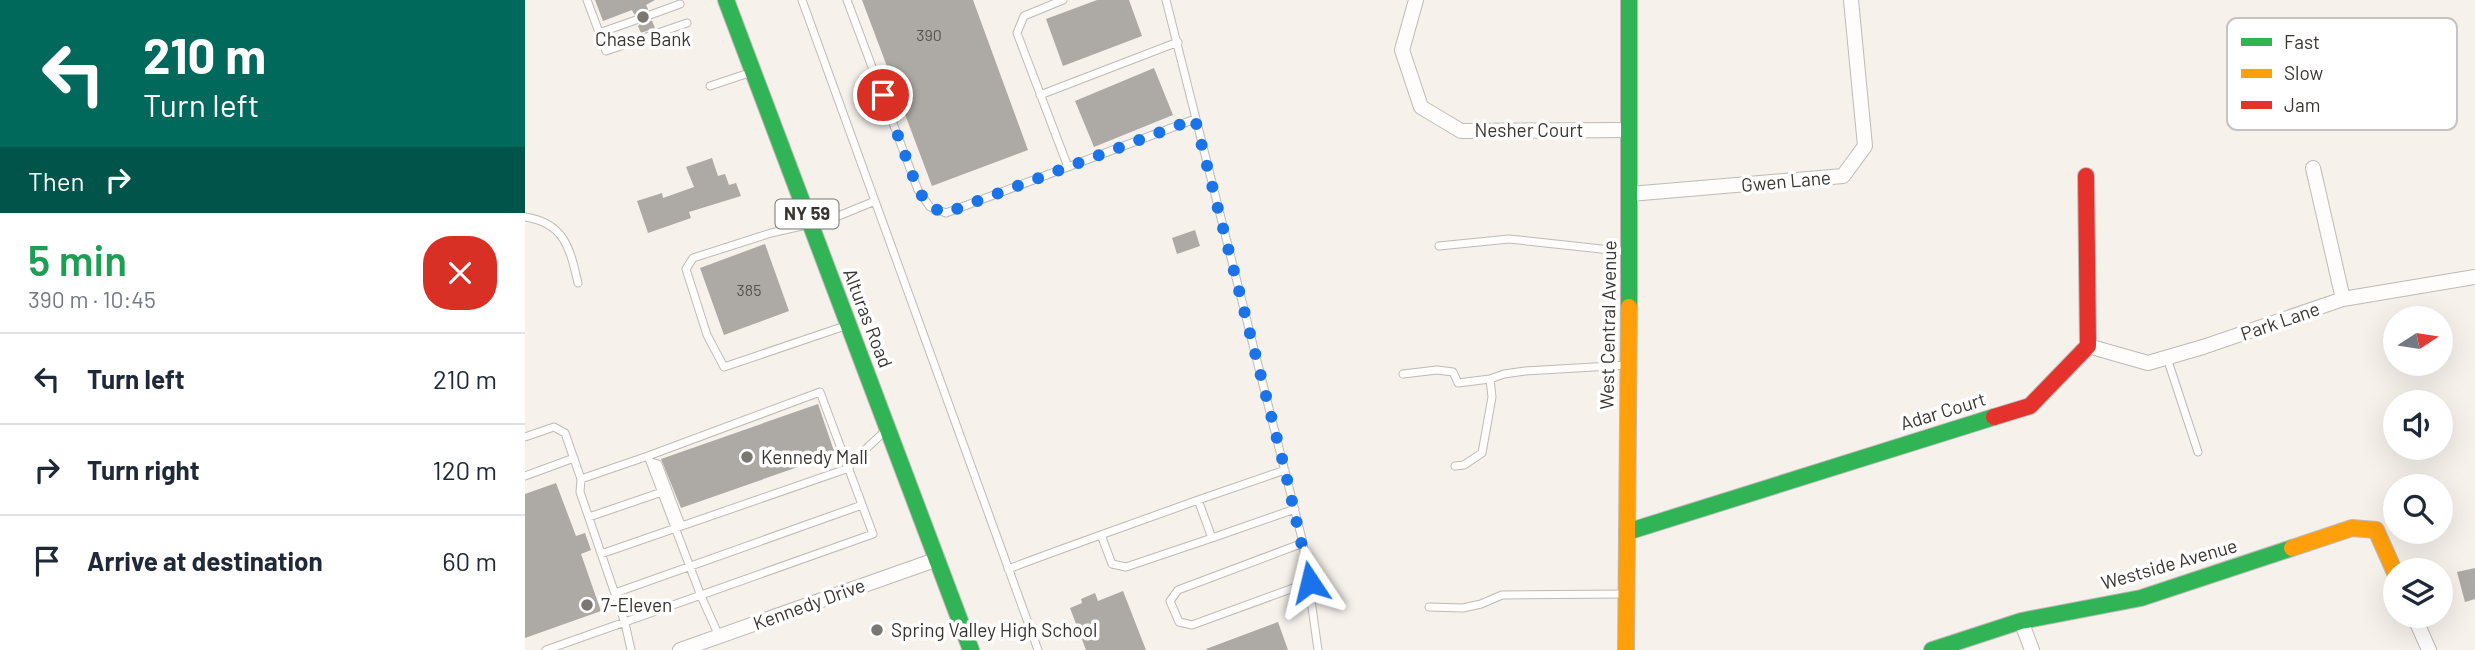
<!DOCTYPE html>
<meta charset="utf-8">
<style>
:root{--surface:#fff;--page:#f2f2f3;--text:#1f2937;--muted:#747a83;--line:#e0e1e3}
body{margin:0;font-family:Barlow,sans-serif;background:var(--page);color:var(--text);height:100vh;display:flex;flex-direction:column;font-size:26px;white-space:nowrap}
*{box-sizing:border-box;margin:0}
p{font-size:23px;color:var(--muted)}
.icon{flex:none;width:38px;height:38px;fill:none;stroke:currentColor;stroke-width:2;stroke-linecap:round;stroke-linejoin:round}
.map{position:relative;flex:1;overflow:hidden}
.panel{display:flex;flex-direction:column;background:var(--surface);width:525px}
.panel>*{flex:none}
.banner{background:#00695c;color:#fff;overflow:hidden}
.needle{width:46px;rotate:78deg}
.buttons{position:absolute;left:1858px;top:306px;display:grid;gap:14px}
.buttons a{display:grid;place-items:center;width:70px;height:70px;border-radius:50%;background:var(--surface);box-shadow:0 7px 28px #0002;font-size:35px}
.pin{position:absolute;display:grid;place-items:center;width:60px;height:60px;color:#fff;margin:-30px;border:4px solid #fff;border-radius:50%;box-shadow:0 2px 7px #0007}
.me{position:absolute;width:77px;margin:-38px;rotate:350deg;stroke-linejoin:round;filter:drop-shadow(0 0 5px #0008)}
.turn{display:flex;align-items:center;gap:24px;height:147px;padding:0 28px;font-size:32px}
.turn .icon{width:91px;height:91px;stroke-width:2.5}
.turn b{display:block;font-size:49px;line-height:60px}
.then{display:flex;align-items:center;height:66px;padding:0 28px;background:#0003;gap:14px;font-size:26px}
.round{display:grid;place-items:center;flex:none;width:74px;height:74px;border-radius:28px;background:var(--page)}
.overview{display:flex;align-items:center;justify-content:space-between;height:119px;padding:0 28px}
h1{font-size:42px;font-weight:600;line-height:52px;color:#1e9e55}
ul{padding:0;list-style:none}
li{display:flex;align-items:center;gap:21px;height:91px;padding:0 28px;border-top:2px solid var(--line)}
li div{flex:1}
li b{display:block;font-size:26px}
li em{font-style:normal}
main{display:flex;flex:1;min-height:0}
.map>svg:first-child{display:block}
.building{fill:#ada9a5}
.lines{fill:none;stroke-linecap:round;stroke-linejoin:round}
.lane-casing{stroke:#bebab6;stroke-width:9}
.street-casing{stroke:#bebab6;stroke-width:16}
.fast-casing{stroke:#bebab6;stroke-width:18}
.slow-casing{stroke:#bebab6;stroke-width:18}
.jam-casing{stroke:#bebab6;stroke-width:18}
.lane{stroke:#fefdfc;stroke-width:7}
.street{stroke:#fefdfc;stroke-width:14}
.fast{stroke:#30b455;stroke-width:16}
.slow{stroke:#ff9f0a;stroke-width:16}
.jam{stroke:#e5322d;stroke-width:16}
.route{stroke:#1a73e8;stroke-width:12;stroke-dasharray:0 21.6}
.poi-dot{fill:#7b7772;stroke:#fff;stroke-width:2.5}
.labels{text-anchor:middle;stroke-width:7;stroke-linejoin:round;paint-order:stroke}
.number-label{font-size:16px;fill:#56534e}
.shield{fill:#fff;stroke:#74726f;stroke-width:2}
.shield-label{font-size:18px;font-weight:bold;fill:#393631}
.poi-label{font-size:19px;fill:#393631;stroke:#fff;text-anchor:start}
.street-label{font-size:19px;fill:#393631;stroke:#fff}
.key{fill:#fff;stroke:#c4c3c1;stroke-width:2}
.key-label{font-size:19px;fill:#393631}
</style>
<main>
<section class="panel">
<div class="banner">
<div class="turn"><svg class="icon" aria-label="left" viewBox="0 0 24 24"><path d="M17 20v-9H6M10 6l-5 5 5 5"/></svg><div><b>210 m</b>Turn left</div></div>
<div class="then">Then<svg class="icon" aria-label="right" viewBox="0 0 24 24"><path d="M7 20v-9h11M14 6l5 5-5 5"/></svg></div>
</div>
<div class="overview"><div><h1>5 min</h1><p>390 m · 10:45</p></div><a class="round" style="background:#d93025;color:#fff"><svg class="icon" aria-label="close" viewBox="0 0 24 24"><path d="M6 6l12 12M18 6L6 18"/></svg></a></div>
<ul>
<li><svg class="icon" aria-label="left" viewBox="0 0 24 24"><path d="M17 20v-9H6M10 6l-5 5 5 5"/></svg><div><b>Turn left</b></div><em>210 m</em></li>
<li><svg class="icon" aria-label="right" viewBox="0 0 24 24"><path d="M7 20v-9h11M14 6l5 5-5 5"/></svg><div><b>Turn right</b></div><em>120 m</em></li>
<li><svg class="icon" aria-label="arrive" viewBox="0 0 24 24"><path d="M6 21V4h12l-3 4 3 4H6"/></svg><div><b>Arrive at destination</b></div><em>60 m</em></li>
</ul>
</section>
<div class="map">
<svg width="1950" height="650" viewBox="0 0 1950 650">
<rect width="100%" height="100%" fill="#f6f1eb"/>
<path class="building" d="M70,0H130L121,5L123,9L119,15L122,20L127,21L130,28L116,33L113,26L117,22L116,17L109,14L107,10L78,21Z
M337,0H448L503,150L407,186Z
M572,0H604L617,36L538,66L521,19Z
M629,68L648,115L569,147L550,101Z
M187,158L193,176L200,174L204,185L211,183L216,196L164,212L166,218L123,233L112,201L137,193L138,198L169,187L161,167Z
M670,230L675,246L652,254L647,238Z
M240,244L264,311L199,335L175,268Z
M293,404L310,454L156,508L136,459Z
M31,483L51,536L60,533L66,550L56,554L76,611L0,638V494Z
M1950,568V599L1940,602L1932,572Z
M598,591L621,650H561L545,608L557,603L556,599L570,593L573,601Z
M753,622L763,650H682L681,649Z"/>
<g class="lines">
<g class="lane-casing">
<path id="lane" d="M62,0L81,51L162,23
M277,0L513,650
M322,0L393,190L405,207L421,213L670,119
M538,0L499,16L492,33L543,167
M641,0L778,543L793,650
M125,15L155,4
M74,33L111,20
M185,86L224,73
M515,95L653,42
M0,217C40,223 45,249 53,283
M281,225L246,233L168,258L161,269L182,335L199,367L320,326
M289,226L350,201
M914,246L984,239L1104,252
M1642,358L1673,452
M878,374L912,370L928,372L933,383L965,379
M0,437L29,427L40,433L56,479L123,456L176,596L194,636
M126,462L133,464L156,525
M930,466L939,465L957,453L967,397L965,379L979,374L1000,371L1103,365
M0,476L49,458
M56,479L55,492L100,623L106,650
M673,500L760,470
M64,517L137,492
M687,538L770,509
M778,543L653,590L645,601L654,622L667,625L785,582
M76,554L324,468L327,462L360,431
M483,569C546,545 610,523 673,500L687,538L601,567L587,564L576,535
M90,593L337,505
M904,607L938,608L956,604L977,595L1101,594
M21,650L348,534L295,392L123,456"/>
</g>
<g class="street-casing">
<path id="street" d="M891,0L877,50L896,107L936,131L1104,130
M1788,168L1818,299
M1105,194L1318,176L1340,146L1326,0
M1563,346L1623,363L1678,347L1818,299L1950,277
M1889,616L1904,650
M1496,621L1507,650
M155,650L413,559"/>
</g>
<g class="fast-casing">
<path id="fast" d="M201,0L446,650
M1104,0V307
M1102,532L1469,417
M1407,650L1496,621L1616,598L1767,548"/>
</g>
<g class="slow-casing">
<path id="slow" d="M1767,548L1827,528L1851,530L1871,575
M1101,650L1104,307"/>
</g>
<g class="jam-casing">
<path id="jam" d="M1469,417L1505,406L1563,346L1561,176"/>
</g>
<use href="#lane" class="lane"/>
<use href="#street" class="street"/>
<use href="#fast" class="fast"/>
<use href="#slow" class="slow"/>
<use href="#jam" class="jam"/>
</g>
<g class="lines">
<path class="route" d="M358,95L393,190L405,207L421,213L670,119L760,470L785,582"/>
</g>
<g class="poi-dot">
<circle cx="118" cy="17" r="7"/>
<circle cx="222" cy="457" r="7"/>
<circle cx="62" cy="605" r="7"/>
<circle cx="352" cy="630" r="7"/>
</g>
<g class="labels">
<g class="number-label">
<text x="404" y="41">390</text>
<text x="224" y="296">385</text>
</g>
<rect class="shield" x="250.5" y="199.5" width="63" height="29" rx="5"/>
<g class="shield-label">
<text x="282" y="220">NY 59</text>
</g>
<g class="poi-label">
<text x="118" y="46" text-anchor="middle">Chase Bank</text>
<text x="236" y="464">Kennedy Mall</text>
<text x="76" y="612">7-Eleven</text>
<text x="366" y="637">Spring Valley High School</text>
</g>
<g class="street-label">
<text x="1004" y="137">Nesher Court</text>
<text transform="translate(1261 181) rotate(-5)" y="7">Gwen Lane</text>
<text transform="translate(343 318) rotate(69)" y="7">Alturas Road</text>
<text transform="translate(1755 321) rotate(-19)" y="7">Park Lane</text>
<text transform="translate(1083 325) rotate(-89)" y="7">West Central Avenue</text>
<text transform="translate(1418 411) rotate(-17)" y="7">Adar Court</text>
<text transform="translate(1644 564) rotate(-16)" y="7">Westside Avenue</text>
<text transform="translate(284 604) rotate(-20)" y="7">Kennedy Drive</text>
</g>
</g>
<rect x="1702" y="18" width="230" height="112" rx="10" class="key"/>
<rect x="1716" y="38" width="31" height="8" fill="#30b455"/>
<rect x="1716" y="69" width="31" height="9" fill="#ff9f0a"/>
<rect x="1716" y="101" width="31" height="8" fill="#e5322d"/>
<g class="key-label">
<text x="1759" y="49">Fast</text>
<text x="1759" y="80">Slow</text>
<text x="1759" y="112">Jam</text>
</g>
</svg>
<div class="buttons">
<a><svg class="needle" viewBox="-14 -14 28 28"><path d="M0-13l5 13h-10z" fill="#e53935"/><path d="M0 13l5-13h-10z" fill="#747a83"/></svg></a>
<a><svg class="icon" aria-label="sound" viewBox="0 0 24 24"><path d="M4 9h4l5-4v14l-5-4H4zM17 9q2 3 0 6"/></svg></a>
<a><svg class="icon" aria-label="search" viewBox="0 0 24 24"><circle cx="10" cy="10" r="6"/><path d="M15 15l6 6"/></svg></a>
<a><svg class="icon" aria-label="layers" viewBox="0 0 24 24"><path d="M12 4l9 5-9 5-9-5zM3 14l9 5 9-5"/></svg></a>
</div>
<div class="pin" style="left:358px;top:95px;background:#d93025"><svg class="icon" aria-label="arrive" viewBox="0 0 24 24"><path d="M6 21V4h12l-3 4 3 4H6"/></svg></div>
<svg class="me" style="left:785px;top:582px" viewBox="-20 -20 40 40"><path d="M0-17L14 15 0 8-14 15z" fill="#1a73e8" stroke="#fff" stroke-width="4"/></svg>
</div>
</main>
